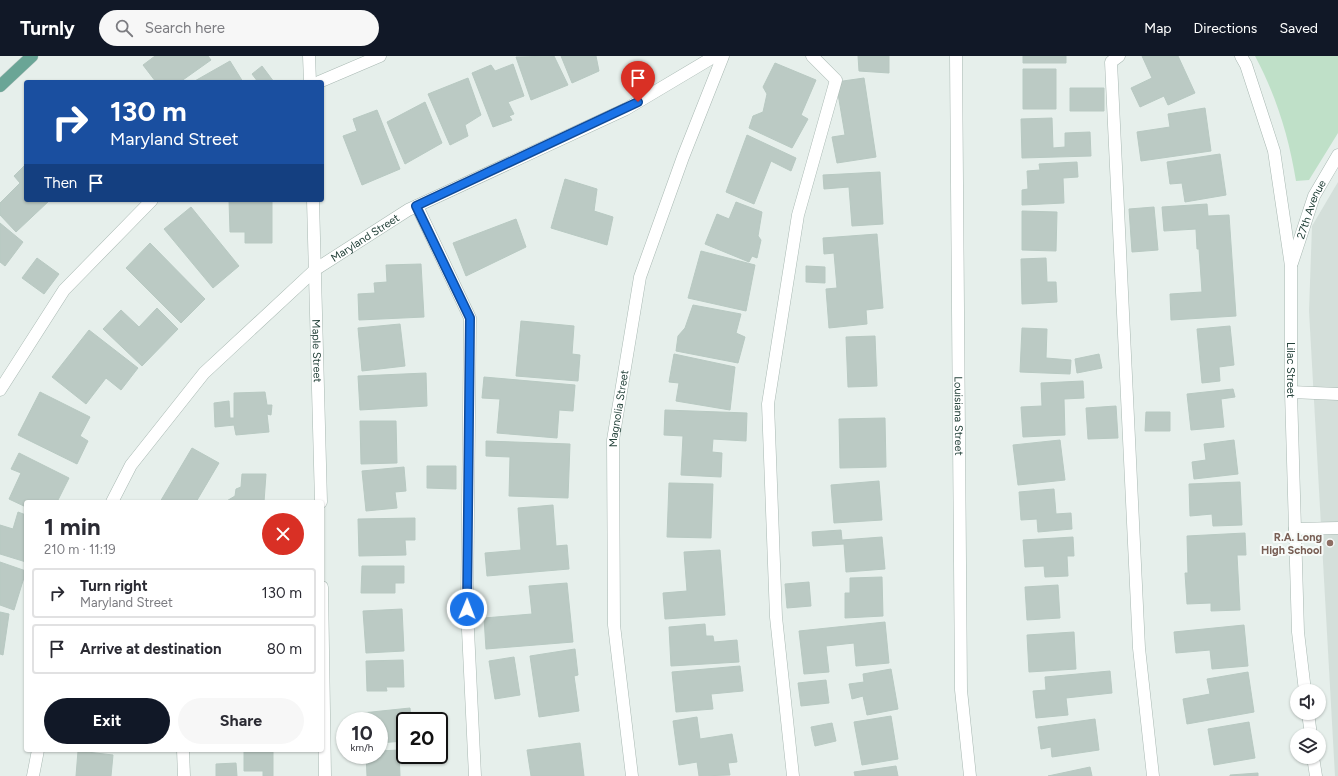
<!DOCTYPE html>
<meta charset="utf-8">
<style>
:root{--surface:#fff;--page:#f7f7f7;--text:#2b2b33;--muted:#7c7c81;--line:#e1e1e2;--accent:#111827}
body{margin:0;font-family:Figtree,sans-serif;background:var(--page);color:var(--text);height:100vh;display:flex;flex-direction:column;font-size:15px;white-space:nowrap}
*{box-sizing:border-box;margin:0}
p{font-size:13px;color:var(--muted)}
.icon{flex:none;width:22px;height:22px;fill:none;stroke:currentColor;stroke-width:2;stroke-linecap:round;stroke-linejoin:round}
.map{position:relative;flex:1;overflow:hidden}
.panel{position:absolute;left:24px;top:444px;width:300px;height:252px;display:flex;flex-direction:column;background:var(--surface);border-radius:4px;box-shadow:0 1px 3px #0004}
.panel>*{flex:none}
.guide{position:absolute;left:24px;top:24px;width:300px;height:122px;border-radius:4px;box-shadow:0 1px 3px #0004;background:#1a4fa0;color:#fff;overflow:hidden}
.fabs{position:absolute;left:1290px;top:628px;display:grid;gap:8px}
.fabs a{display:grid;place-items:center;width:36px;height:36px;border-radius:50%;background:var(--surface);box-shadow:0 1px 3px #0004;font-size:20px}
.speed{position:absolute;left:336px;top:656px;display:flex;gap:8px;font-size:20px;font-weight:700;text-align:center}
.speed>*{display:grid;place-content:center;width:52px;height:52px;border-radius:50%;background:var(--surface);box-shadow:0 1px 3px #0004;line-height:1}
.speed small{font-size:10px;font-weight:400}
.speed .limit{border:2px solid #111;border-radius:6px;background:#fff;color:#111}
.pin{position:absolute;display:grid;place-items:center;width:34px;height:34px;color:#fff;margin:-41px -17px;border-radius:50% 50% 50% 0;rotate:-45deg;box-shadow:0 0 4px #0007}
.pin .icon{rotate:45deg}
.me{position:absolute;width:44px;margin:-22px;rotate:1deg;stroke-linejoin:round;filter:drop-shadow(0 0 3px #0008)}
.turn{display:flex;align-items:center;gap:14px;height:84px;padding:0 20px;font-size:18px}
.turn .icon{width:52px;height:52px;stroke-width:2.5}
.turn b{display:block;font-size:28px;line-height:34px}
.then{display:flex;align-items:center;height:38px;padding:0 20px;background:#0003;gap:8px;font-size:15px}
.round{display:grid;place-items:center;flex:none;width:42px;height:42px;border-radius:21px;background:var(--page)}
.head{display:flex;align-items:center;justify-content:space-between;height:68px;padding:0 20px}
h1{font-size:24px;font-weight:700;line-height:30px}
.cta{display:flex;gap:8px;margin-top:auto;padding:8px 20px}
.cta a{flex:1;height:46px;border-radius:24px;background:var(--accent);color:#fff;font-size:16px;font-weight:700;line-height:46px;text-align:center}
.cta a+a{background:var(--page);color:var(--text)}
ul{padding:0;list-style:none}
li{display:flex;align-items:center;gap:12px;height:50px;margin:0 8px 6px;padding:0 12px;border:2px solid var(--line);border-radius:4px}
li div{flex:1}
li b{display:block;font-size:15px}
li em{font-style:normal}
header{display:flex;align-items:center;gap:24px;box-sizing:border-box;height:56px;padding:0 20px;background:var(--accent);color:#fff}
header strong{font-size:19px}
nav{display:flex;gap:22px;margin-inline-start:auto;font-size:14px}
.search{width:280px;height:36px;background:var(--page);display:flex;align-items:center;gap:10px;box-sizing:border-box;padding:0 14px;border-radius:22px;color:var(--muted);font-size:15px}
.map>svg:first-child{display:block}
.built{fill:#d4dfda}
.green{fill:#bfe0c8}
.building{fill:#bbcac4;stroke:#b8c9c2}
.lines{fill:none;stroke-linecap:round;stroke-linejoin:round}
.minor-casing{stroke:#a8b8b2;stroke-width:13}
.major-casing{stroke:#c2cac8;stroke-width:13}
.minor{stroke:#fff;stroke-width:12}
.major{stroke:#6aa596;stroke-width:12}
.route-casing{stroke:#114b97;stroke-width:10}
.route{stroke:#1a73e8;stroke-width:7}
.education-dot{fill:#8d6e63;stroke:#f7fbf9;stroke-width:1.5}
.labels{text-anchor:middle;stroke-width:4;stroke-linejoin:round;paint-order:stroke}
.street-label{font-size:11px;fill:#24423a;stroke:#f7fbf9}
.education-label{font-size:11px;font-weight:bold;fill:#785e54;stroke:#f7fbf9;text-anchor:end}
</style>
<header>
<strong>Turnly</strong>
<div class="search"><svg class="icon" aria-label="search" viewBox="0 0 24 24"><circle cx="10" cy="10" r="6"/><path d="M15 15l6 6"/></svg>Search here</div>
<nav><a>Map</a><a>Directions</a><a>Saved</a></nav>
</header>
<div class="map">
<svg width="1338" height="720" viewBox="0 0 1338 720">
<rect width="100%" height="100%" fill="#e6efeb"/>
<path class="built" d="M1338,126V720H1335L1309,255L1312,170Z"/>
<path class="green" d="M1255,0H1338V77L1309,124L1296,125C1289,81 1276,39 1255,0Z"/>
<path class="building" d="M155,0H208L211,4L180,26H156L143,9Z
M554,0L568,29L531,44L516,1Z
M561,0H596L599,15L572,27Z
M858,0H889V17L859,15Z
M1023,0H1066V7H1023Z
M1142,0H1178L1195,37L1168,49L1164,40L1140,51L1131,32L1152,22Z
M230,5L243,26H193Z
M775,7L816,24L801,59L808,63L792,92L749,72L753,60L763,56L767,38L763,31Z
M513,8L524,40L508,46L514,58L509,60L512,64L493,71L472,17L491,9L495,15Z
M262,10L274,26H258L252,18Z
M1023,13H1056V53H1023Z
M468,22L481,59L465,69L468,80L450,89L428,38Z
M864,22L876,101L837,107L832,81L845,79L836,26Z
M1070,32H1104V55H1070Z
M425,46L442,87L405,108L387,66Z
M1205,52L1211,95L1141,105L1137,76L1170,71L1168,58Z
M377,54L400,113L362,129L343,80L357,75L353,63Z
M1052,62L1053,92L1065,91V77L1090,76L1091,100L1022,102L1021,63Z
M747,79L796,102L791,115L771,105L754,148L726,136Z
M1220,98L1226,139L1185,146L1182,127L1170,128L1167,106Z
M1077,106L1078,121L1063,122L1064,147L1022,149V134L1028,133L1027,115L1040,114L1039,108Z
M26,108V144H50L16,176L0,159V147L20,127L14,120Z
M880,116L883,168L852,170L849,131L824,133L823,119Z
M565,123L597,133L594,155L613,161L607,189L551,172Z
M229,144H272V187H245V176H230Z
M736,146L762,156L758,180L761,184L757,202L752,200L749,206L705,188L717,158L729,163Z
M1207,148L1208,160L1229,159L1236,260L1171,264L1170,238L1202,236L1199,193H1197L1196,173L1164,175L1162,151Z
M191,151L239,210L213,232L164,173Z
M1154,151L1158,194L1132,196L1129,153Z
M1022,155L1057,156L1056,195L1022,194Z
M516,163L526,191L466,220L453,187Z
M0,167L23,186L5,210L0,206Z
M877,178L883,252L866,254L867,268L829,272L826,233L837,232L834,197L824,198L823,182Z
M150,187L205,243L181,267L126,212Z
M701,195L755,209L746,255L688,242Z
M37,202L59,218L44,238L22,222Z
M1046,202L1047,226H1056L1057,246L1022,248L1021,203Z
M421,208L424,261L359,264L358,238L375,237L374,227L387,226L386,209Z
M806,210L825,211V227L806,226Z
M693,249L741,258L736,277L745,281L738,307L676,295L678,280L685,272Z
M157,252L178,273L142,310L103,273L121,254L139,271Z
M521,265L574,270L572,298L580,299L578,325L516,320Z
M400,268L405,310L362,315L358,272Z
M1230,270L1234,309L1219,311L1220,325L1202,327L1197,273Z
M1022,272L1047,273L1046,302L1071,304L1070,318L1020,316Z
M89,274L138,312L121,334L106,322L86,348L52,321Z
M875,280L877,330L848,331L846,281Z
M674,298L735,311L730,354L676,345L679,327L669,326Z
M1099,298L1102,312L1077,317L1075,303Z
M426,317L427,350L360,354L358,320Z
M484,321L575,329L573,355L559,354L557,382L497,377L500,343L482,342Z
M1083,325L1084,342L1064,343L1065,379L1023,381L1021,351L1042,350L1041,327Z
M1233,333L1235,341L1221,343L1224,371L1191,374L1187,338Z
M40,336L90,361L80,380L88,385L77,408L18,379Z
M265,336L267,349H272L271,359L267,358L269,376L236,379L234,369L215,371L214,347L229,345L230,362H234V337Z
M1116,350L1118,382L1088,383L1086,352Z
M665,354L747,357L746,385L713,383L712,396L722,397L721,421L681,419L683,380L664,379Z
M1146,356H1170V375H1145Z
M885,362L886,411L840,412L839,363Z
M360,365H396L397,407L361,408Z
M1060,384L1065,424L1018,429L1013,389Z
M1234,384L1238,418L1194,423L1192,406L1206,404L1204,388Z
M486,385L570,388L568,442L509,440L510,401L486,400Z
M192,392L219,407L196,446H160Z
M19,397L69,422L57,446H26V451L9,443L21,417L11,413Z
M427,410H456V433L427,432Z
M404,411L406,435L395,436L397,452L366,455L362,415Z
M242,418H266L264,446H225L235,440L236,433L241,431Z
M879,425L882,464L834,467L831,429Z
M1240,426L1242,469L1213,470L1212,458L1190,460L1189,428Z
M669,427L713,428L711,482L667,481Z
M1054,433L1056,458L1071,457L1072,473L1038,476L1037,463L1021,464L1019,436Z
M553,449L556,490L567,489L569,513L487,520L485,497L521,494L518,452Z
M18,456L26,459V506L0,498V469L13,473Z
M415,462V484H405L406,499L359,500L358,463Z
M841,474L842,484L882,481L885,513L846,516L844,488L813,490L812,476Z
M1245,477L1246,499H1237L1240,554L1211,555V547L1187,548L1185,517H1188L1187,480Z
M1073,481L1074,500H1067L1068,520L1045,521L1044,510L1025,511L1023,484Z
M720,494L725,559L665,563L663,537L687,535L684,496Z
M0,506L26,515L14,554L0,549Z
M362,510H404V527H395V537H361Z
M882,521L883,560L845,562V537H850V522Z
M809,526L811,550L787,552L785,528Z
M567,527L573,586L486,593L484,562L532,558L529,530Z
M1058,529L1060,562L1027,564L1025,531Z
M402,553L404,595L366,597L363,555Z
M0,556L9,558L3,599L0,598Z
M885,566L889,607L856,610L854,587L826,590L829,616L804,618L799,575Z
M705,568L706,580H713L714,586L737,584L739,606L671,610L669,571Z
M1244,569L1248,610L1212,613L1210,594L1176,597L1174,576Z
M1074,576L1076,613L1029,616L1027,579Z
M575,593L578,619L574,620L579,655L539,661L530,600Z
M514,601L520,639L495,643L489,605Z
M403,604L404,631H386L387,635H367L366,605Z
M740,610L743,635L711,638L713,653L676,656L672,616Z
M891,613L898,653L867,659L863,640L852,643L849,628L864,626L863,618Z
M1110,615L1112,637L1066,642L1068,659L1036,662L1033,635L1046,634L1045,621Z
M1248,616L1254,656L1187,668L1183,643L1210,638L1207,623Z
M826,624L829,647L801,650L798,627Z
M410,652L411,665H405V668H402L404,685L379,687V665H363L362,657Z
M891,660L898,703L862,709L854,666Z
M697,661L700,683L732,678L737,706L728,707L730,719L699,720L697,706L679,709L673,665Z
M1095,663L1099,694L1052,701L1051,691L1041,693L1038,671Z
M1249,666L1255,702L1214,709L1208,673Z
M832,667L836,685L815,690L811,671Z
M580,687L584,720H531L527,694Z
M244,694H273V720H263V715H244Z
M399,694L400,720H367L366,699H379V695Z
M78,695L113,699L111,720H76Z
M236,707L237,720H216V708Z
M896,710L898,720H855L854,716Z
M1090,711L1092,720H1048Z
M1258,717V720H1230V719Z"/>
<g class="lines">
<g class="minor-casing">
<g id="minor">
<path d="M309,0L310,26"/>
<path id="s1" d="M956,0L961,634L970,720"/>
<path d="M1119,0L1111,6L1139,592L1153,720"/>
<path id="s2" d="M1241,0L1246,9L1274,95L1291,210V336L1298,576L1305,635"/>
<path d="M319,26L380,0"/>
<path id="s3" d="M313,144L321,446"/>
<path d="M417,150L470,262L467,553L475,720"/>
<path id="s4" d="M1292,207L1314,140L1338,99"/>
<path d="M0,334L64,234L152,144"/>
<path d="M1291,336L1338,338"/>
<path id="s5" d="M112,446L131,409L204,317L316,213L408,154L626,53L715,0"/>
<path d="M1295,473L1338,472"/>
<path d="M322,531L325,720"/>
<path d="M1308,657L1311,679"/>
<path d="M183,694L184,720"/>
<path d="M1313,701L1316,720"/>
<path d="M33,720L38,694"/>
<path id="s6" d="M632,720L614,569L613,384L640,221L683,101L723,0"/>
<path d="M793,720L776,561L768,348L798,159L836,24L812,0"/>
</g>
</g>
<g class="major-casing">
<path id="major" d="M0,30L32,0"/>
</g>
<use href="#minor" class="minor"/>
<use href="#major" class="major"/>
</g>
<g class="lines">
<g class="route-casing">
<path id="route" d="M467,553L470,262L416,150L638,46"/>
</g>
<use href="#route" class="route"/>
</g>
<circle class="education-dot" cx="1330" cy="487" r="4"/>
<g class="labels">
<g class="street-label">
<text dy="4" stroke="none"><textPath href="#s4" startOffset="57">27th Avenue</textPath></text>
<text dy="4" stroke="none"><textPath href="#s5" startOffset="370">Maryland Street</textPath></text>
<text dy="4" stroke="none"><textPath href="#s3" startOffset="151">Maple Street</textPath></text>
<text dy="4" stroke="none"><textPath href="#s2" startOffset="321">Lilac Street</textPath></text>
<text dy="4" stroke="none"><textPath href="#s6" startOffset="369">Magnolia Street</textPath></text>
<text dy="4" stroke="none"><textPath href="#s1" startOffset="360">Louisiana Street</textPath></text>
</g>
<g class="education-label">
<text x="1322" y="485">R.A. Long<tspan x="1322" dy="13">High School</tspan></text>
</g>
</g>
</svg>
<div class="fabs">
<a><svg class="icon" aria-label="sound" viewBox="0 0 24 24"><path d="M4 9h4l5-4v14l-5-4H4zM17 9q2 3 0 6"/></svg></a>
<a><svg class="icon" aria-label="layers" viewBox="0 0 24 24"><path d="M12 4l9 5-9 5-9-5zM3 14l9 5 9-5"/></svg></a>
</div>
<div class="speed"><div>10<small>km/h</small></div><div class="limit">20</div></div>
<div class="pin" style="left:638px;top:46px;background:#d93025"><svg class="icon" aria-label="arrive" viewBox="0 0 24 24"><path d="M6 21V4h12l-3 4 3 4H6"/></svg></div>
<svg class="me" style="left:467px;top:553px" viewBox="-20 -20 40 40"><circle r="17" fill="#1a73e8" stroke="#fff" stroke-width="3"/><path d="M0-11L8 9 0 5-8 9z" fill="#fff"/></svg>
<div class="guide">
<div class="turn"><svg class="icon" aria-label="right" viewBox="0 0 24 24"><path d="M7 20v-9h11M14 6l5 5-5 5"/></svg><div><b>130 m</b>Maryland Street</div></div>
<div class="then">Then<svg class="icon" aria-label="arrive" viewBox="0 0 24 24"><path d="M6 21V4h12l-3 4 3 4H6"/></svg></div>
</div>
<section class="panel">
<div class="head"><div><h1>1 min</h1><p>210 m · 11:19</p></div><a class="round" style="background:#d93025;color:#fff"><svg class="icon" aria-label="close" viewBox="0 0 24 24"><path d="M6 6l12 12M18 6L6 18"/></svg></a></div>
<ul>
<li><svg class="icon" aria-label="right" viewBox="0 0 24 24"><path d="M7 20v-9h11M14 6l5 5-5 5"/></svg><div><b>Turn right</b><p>Maryland Street</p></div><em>130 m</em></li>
<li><svg class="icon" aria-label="arrive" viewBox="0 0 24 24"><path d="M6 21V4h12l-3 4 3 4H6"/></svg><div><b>Arrive at destination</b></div><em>80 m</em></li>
</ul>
<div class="cta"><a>Exit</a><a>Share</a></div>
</section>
</div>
